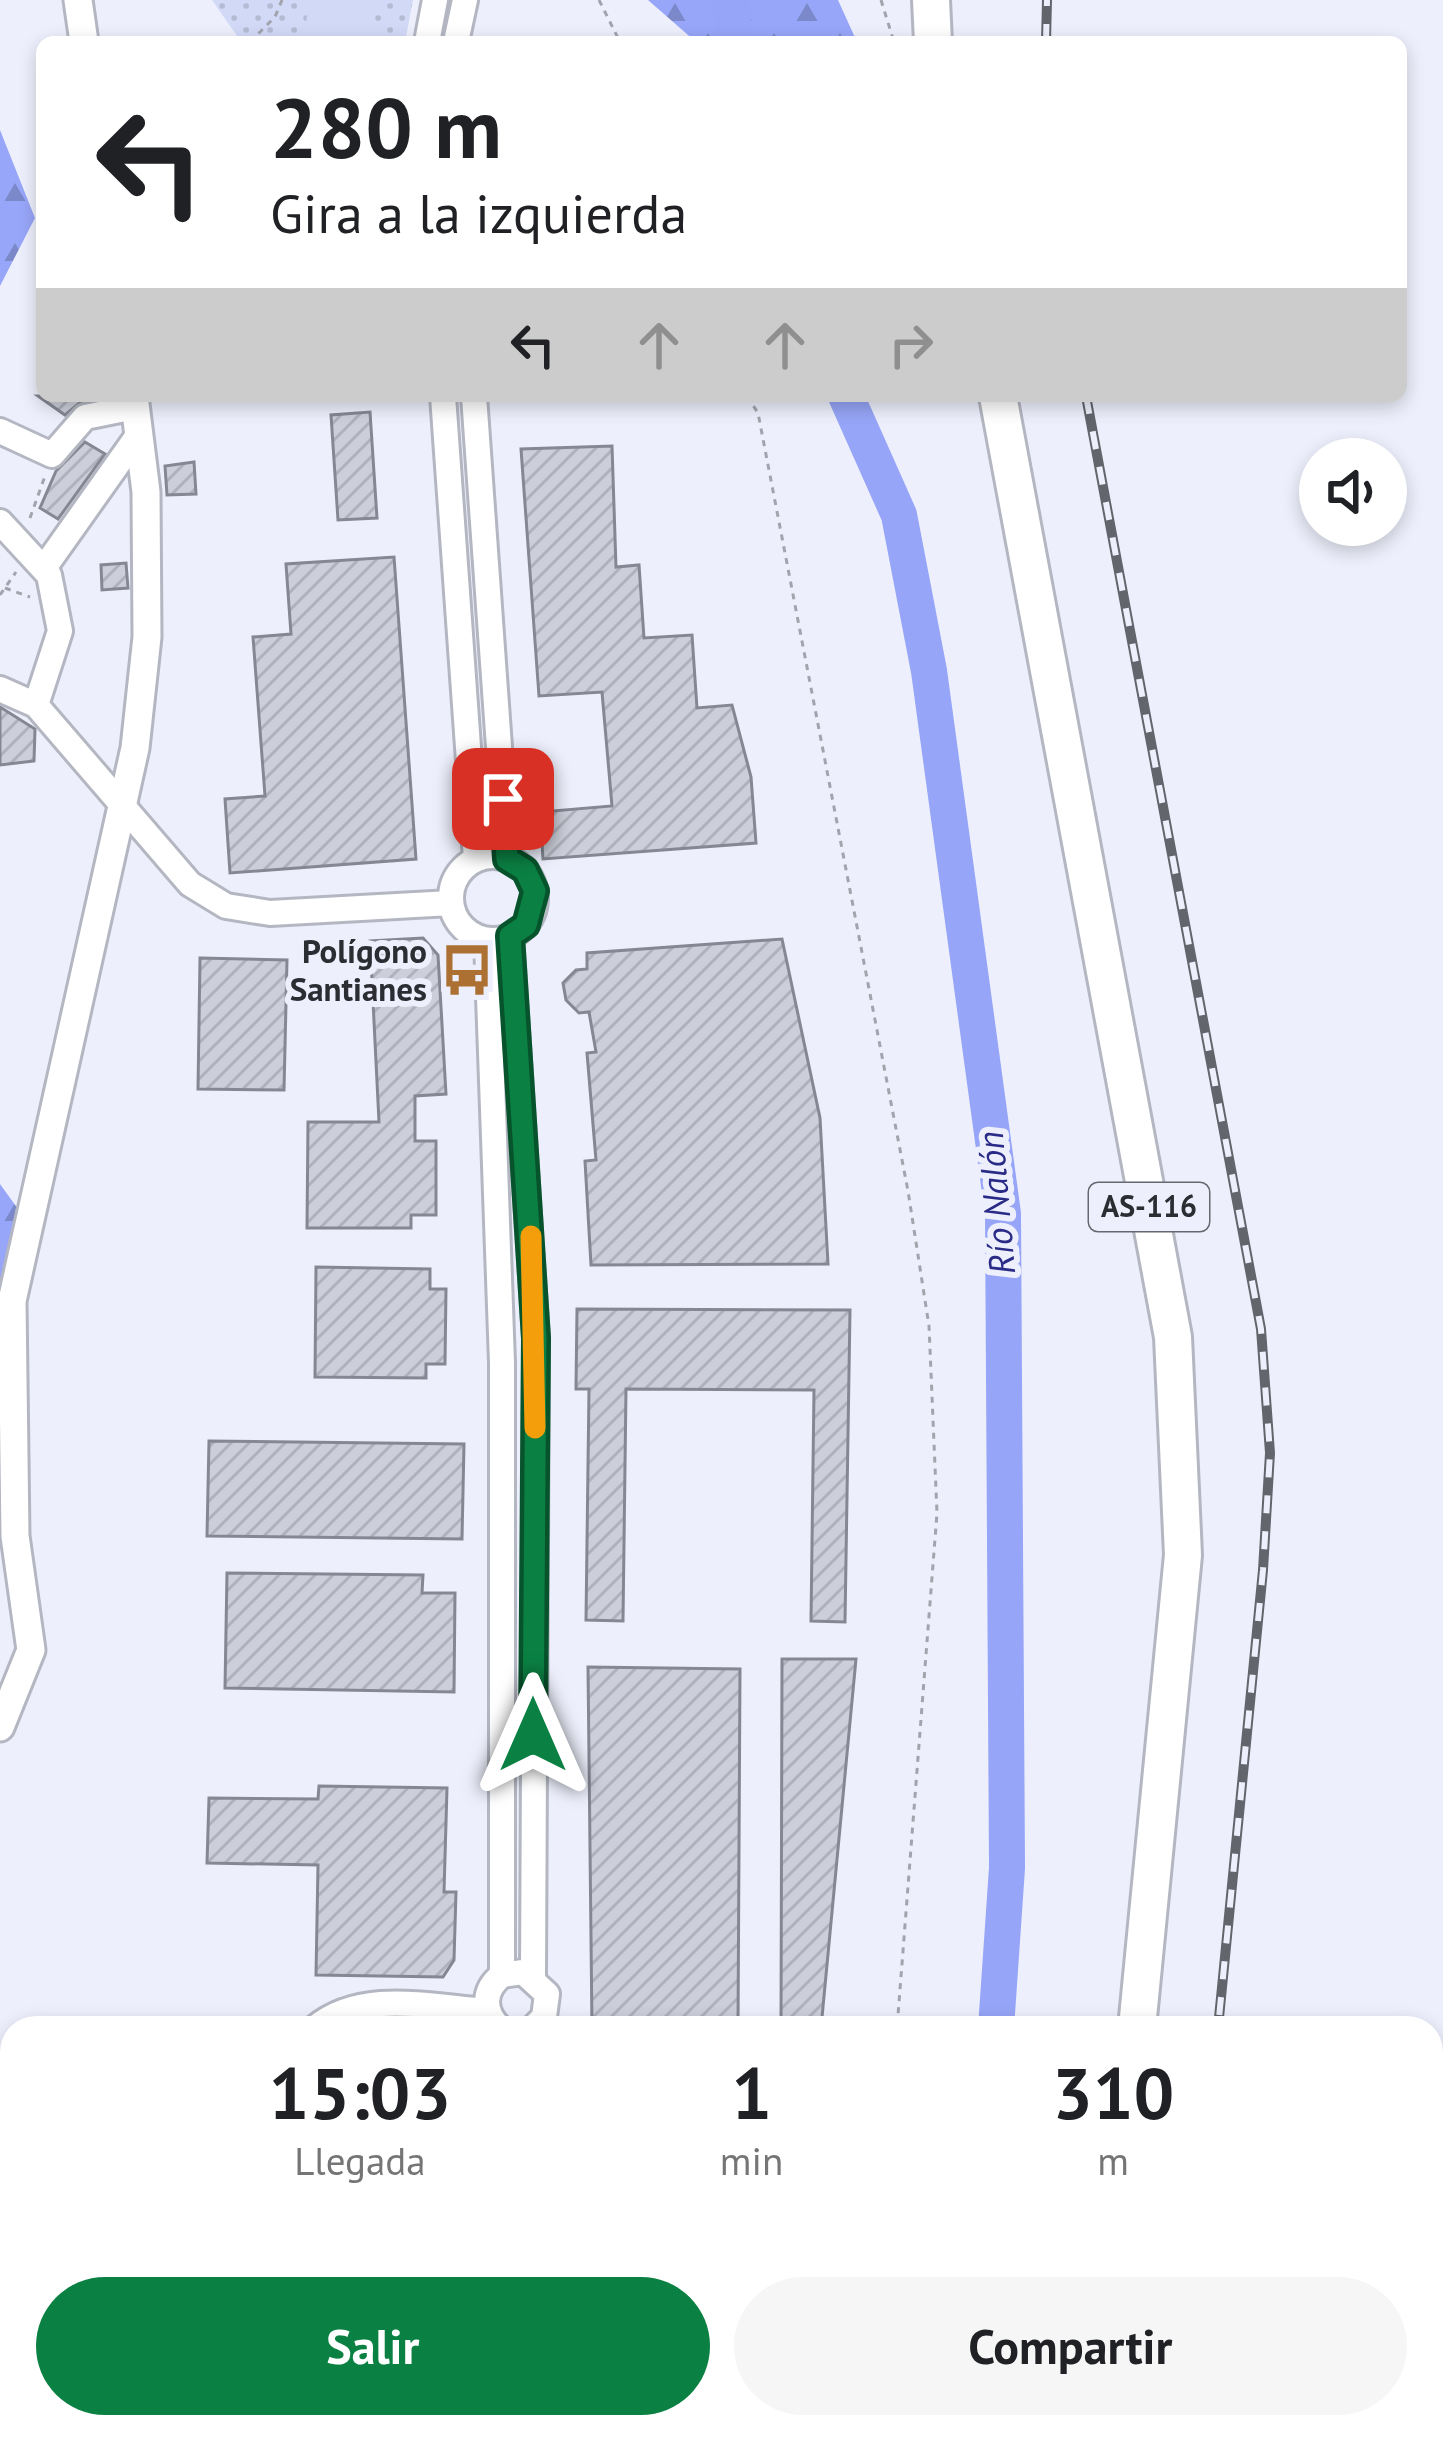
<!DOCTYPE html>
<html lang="es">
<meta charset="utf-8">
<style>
:root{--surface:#fff;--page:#f6f6f6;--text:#202124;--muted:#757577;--accent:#0b8043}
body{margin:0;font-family:"PT Sans",sans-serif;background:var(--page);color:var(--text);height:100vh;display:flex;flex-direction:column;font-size:45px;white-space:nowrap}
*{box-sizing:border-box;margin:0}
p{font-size:39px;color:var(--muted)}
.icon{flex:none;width:66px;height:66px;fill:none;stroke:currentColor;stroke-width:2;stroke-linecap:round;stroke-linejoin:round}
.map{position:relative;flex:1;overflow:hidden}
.details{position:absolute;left:0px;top:2016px;width:1443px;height:423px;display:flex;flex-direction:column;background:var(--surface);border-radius:36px 36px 0 0;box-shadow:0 6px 18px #0003}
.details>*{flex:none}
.banner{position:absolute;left:36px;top:36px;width:1371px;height:366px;border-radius:18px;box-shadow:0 6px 18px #0003;background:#fff;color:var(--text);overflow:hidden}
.fabs{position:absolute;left:1299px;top:438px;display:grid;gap:24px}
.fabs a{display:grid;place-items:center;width:108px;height:108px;border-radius:50%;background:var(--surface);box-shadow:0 6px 18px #0003;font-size:60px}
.pin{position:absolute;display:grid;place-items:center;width:102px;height:102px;color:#fff;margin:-51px;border-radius:24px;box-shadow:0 6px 18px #0006}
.me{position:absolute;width:132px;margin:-66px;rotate:0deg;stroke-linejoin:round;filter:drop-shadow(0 0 9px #0008)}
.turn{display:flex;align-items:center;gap:42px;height:252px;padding:0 36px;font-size:54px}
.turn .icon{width:156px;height:156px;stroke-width:2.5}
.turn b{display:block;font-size:84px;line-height:102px}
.lanes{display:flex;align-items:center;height:114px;padding:0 36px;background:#0003;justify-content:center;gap:60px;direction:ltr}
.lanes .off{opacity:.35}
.eta{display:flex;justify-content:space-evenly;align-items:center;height:204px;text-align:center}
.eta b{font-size:72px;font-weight:600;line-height:84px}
.button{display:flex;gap:24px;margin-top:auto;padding:24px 36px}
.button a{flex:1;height:138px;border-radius:72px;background:var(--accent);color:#fff;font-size:48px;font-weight:600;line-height:138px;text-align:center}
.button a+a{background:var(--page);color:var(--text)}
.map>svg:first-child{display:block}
.grass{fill:url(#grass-dots)}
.forest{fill:url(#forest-firs)}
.pitch{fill:#d2d9f7}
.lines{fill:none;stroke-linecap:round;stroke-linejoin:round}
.river{stroke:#96a5f7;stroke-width:36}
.building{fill:url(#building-hatch);stroke:#858893;stroke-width:3}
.minor-casing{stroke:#b4b7c2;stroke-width:30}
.tertiary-casing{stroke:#b4b7c2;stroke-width:33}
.primary-casing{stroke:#b4b7c2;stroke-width:42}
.path{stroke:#a2a4ad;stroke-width:3;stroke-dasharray:6 6;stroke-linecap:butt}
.minor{stroke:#fff;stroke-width:24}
.tertiary{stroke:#fff;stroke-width:27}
.primary{stroke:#fff;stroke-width:36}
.rail-casing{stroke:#63656c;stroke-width:10}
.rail{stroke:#edf0fc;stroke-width:6;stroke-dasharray:18;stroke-linecap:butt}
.route-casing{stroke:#07532c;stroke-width:30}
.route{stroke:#0b8043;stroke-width:21}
.slow{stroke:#f59e0b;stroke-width:21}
.labels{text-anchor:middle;stroke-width:12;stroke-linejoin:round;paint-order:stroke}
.shield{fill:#edf0fc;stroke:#66686f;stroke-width:3}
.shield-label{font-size:30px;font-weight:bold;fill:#2c2d32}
.poi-label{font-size:33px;font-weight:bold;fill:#2c2d32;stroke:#edf0fc;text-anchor:end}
.water-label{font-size:36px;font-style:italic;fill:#2a2b87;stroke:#edf0fc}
</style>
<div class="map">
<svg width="1443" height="2438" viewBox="0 0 1443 2438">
<defs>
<pattern id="grass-dots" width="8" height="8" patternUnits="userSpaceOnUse" patternTransform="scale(3)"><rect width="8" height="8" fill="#d2d9f7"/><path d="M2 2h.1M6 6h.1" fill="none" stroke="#b4bbd4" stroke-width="1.8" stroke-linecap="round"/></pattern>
<pattern id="forest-firs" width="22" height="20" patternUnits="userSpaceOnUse" patternTransform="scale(3)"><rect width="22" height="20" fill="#97a6f8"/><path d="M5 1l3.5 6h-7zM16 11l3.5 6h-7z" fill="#7b88c9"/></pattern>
<pattern id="building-hatch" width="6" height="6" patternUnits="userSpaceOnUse" patternTransform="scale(3)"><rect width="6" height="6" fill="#cccfda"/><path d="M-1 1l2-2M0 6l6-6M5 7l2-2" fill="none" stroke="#afb2bc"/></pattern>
</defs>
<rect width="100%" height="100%" fill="#edf0fc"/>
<path class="grass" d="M212,0H413L405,42L237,36Z"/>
<path class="forest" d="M648,0H838L857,42H696Z
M0,130L35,218L0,286Z
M0,1184L36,1234L0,1416Z
M0,2289L12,2297V2330L0,2351Z"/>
<path class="pitch" d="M308,0H371L369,42H305Z"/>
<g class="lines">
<path class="river" d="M731,0L734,42
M846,396L899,515L929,671L1003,1214L1007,1868L996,2028
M962,2438L965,2427"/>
</g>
<path class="building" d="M38,396H88L65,415Z
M370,412L377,518L338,520L331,415Z
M85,442L105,454L58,519L40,508L56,471Z
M612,446L616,567L639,565L644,638L692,635L697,708L732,705L751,777L756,843L543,859L540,812L612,806L602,692L539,696L521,449Z
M194,462L196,494L167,495L165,466Z
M394,557L416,859L230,873L225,799L265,796L253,637L291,634L286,564Z
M126,563L128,588L102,590L101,565Z
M0,707L35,729L34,761L0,765Z
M423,938L438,955L446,1094L415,1096V1141H436V1215H411V1228H307L308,1122H379L370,941Z
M782,939L820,1118L828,1264L591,1265L585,1161L596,1160L587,1053L596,1052L589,1012L579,1013L566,1000L563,983L576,970L587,969V953Z
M200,958L287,960L284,1090L198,1089Z
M316,1267L430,1269V1289H446L445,1364H426V1378L315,1377Z
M577,1309L850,1310L845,1622L811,1621L814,1390L626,1389L623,1621L586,1620L589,1389H576Z
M209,1441L464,1444L462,1539L207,1536Z
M227,1573L423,1575L422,1593H455L454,1692L225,1688Z
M782,1659H856L821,2028H781Z
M588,1667L740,1669L738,2028H592Z
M319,1786L447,1788L444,1892H456L454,1960L443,1977L316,1975L318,1865L207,1863L209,1798L318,1799Z"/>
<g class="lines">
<g class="minor-casing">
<path id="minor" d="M427,42L435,0
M456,42L465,0
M443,396L476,859
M474,396L507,859
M0,431L52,455L85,417L135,407
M0,522L49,575L60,631L36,705
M44,568L139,434
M0,689L36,705L190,884L226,906L270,913L451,903
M451 898a42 42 0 1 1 84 0a42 42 0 1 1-84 0Z
M510,936L536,1338L533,1976
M487,940L502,1363V1975
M315,2028C362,1989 430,2007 487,2011
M500,2028C482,2011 483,1990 502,1975L523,1972L547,1994L544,2017L533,2028
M206,2438L208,2427
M411,2438L413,2427
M443,2438L445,2427"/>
</g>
<g class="tertiary-casing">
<path id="tertiary" d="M78,0L84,42
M0,1727L31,1650L15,1536L12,1301L135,748L147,637L146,492L134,396"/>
</g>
<g class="primary-casing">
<path id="primary" d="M931,0L933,42
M998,396L1173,1337L1183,1555L1137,2028
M1087,2438L1089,2427"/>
</g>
<path class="path" d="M599,0L620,42
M881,0L894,42
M250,42L275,17L282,0
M747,396L758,413L908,1191L929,1326L937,1513L897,2028
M30,518L45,476
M5,588L30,597
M0,595L16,572
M844,2438L847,2427"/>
<use href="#minor" class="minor"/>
<use href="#tertiary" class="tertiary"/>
<use href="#primary" class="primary"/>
<g class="rail-casing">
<path id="rail" d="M1046,42L1047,0
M1086,396L1261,1329L1270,1453L1263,1570L1218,2028
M1178,2438L1179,2427"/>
</g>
<use href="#rail" class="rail"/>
</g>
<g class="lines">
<g class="route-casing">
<path id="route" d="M503,799L507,859L525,870L535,891L526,925L510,936L536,1338L533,1735"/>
</g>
<use href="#route" class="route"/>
<path class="slow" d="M531,1236L535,1428"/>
</g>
<defs>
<g id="bus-bare" transform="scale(4.14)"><path d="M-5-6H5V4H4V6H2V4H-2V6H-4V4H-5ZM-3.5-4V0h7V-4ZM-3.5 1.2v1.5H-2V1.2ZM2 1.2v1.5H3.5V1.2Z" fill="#ac7132" stroke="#edf0fc" stroke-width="2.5" paint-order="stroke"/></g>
</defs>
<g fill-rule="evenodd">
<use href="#bus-bare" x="467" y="970"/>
</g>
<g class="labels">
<rect class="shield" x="1089" y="1183" width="120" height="48" rx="9"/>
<g class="shield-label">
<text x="1149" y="1217">AS-116</text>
</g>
<g class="poi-label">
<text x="427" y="963">Polígono<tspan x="427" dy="38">Santianes</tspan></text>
</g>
<g class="water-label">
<text transform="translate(996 1203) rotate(-95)" y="13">Río Nalón</text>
</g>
</g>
</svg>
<div class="fabs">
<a><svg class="icon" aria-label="sound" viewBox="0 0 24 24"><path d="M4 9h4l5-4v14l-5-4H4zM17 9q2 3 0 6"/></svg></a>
</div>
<div class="pin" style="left:503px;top:799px;background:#d93025"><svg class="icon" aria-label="arrive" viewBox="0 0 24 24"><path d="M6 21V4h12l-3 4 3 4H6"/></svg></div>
<svg class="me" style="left:533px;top:1735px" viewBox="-20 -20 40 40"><path d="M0-17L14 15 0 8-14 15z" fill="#0b8043" stroke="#fff" stroke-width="4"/></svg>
<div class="banner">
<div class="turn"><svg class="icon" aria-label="left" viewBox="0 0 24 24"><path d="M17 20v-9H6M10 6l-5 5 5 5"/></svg><div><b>280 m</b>Gira a la izquierda</div></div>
<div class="lanes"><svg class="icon" aria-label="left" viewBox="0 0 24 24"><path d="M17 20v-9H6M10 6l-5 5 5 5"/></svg><svg class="icon off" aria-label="ahead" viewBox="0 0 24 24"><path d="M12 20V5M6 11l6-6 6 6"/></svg><svg class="icon off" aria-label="ahead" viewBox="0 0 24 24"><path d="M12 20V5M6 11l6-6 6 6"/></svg><svg class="icon off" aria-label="right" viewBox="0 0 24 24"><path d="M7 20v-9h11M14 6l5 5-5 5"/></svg></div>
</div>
<section class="details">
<div class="eta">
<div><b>15:03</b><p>Llegada</p></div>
<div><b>1</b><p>min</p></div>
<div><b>310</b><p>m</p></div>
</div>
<div class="button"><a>Salir</a><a>Compartir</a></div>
</section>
</div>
